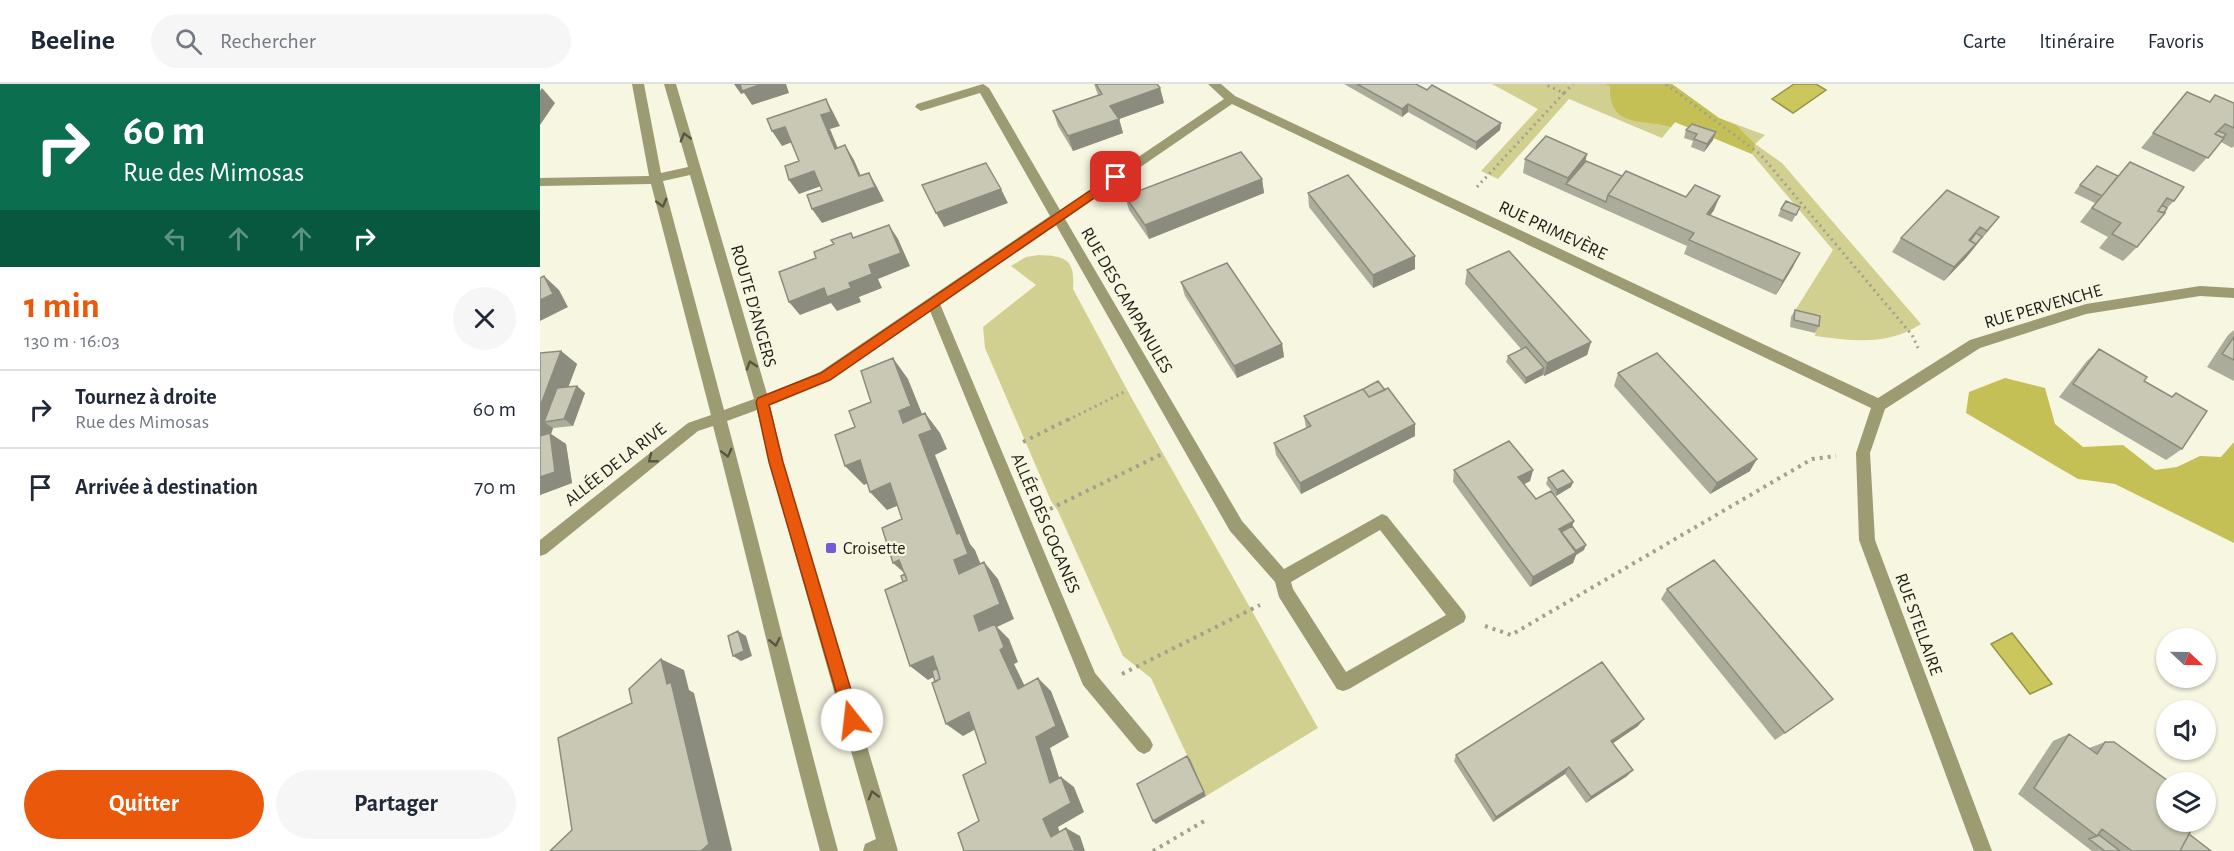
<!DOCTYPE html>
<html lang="fr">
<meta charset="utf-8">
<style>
:root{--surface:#fff;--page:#f6f6f7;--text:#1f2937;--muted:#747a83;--line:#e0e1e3;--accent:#ea580c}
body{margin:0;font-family:"Alegreya Sans",sans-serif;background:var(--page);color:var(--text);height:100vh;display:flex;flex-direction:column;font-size:22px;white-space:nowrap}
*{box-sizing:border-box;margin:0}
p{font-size:20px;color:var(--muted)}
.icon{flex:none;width:33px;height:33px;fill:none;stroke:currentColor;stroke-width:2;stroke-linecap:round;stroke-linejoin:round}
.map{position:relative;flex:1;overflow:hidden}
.panel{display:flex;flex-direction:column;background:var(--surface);width:540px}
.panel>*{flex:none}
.hud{background:#0b6e4f;color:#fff;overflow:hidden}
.needle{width:39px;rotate:112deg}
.controls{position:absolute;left:1616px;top:544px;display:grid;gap:12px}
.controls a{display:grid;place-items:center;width:60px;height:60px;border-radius:50%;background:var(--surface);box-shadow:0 2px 4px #0004;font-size:30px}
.pin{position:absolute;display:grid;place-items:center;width:51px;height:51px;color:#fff;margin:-26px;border-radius:12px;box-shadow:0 3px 9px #0006}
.me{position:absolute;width:66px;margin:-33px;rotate:344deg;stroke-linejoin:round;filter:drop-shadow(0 0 4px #0008)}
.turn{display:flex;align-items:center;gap:21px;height:126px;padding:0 24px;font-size:27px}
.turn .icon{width:78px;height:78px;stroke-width:2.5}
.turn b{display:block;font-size:42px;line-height:51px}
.lanes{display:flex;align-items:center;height:57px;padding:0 24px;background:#0003;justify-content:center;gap:30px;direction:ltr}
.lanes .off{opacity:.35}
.round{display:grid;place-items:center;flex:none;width:63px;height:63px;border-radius:32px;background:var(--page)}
.overview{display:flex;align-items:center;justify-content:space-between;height:102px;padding:0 24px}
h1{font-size:36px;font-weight:700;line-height:45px;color:var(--accent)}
.button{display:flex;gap:12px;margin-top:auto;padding:12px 24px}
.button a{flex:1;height:69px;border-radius:36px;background:var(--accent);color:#fff;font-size:24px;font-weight:700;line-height:69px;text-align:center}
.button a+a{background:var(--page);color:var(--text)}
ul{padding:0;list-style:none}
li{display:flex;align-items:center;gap:18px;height:78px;padding:0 24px;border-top:2px solid var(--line)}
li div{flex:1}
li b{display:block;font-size:22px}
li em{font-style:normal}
header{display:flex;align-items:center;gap:36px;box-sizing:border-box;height:84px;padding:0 30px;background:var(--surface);border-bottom:2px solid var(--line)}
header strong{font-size:28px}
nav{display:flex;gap:33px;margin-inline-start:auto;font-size:21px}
.search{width:420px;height:54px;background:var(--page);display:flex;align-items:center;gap:15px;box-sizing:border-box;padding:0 21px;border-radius:33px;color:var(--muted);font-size:22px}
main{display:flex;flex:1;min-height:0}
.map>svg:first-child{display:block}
.green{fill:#d1d091}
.forest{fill:#c4c056}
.water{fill:#cbc75d;stroke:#979448;stroke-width:1.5}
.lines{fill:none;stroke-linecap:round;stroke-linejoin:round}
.path-far1{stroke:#a1a191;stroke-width:3;stroke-dasharray:2 4;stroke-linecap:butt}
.path{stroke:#a1a191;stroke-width:4;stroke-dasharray:3 5;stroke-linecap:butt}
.minor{fill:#9c9b72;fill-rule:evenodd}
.wall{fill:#acac9b}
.shaded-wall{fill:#8c8c7e}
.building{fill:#c8c8b4;stroke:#8c8c7e;stroke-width:1.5}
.oneway{stroke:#575640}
.route{fill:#ea580c;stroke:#983908;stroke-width:1.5}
.poi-dot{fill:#725dd7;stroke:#f6f6e1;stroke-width:2}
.labels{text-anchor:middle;stroke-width:4.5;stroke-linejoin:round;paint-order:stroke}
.street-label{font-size:18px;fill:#1e1e17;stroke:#f6f6e1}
.poi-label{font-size:18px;fill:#1e1e17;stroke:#f6f6e1;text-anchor:start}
</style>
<header>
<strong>Beeline</strong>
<div class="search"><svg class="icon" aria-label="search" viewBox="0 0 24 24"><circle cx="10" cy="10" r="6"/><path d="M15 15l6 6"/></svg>Rechercher</div>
<nav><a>Carte</a><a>Itinéraire</a><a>Favoris</a></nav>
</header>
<main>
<section class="panel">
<div class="hud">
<div class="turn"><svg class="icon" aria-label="right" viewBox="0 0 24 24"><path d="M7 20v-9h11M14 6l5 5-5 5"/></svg><div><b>60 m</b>Rue des Mimosas</div></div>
<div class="lanes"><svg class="icon off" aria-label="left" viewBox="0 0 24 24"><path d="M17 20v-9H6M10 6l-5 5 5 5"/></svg><svg class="icon off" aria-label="ahead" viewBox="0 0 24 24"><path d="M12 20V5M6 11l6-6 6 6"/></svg><svg class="icon off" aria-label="ahead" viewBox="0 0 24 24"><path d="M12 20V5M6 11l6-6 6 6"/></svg><svg class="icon" aria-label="right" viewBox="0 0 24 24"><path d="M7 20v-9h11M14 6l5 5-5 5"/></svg></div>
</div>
<div class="overview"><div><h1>1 min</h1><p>130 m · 16:03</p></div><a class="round"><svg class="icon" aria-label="close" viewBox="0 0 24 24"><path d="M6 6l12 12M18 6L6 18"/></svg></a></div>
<ul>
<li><svg class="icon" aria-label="right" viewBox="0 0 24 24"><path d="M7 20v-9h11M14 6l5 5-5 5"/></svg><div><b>Tournez à droite</b><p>Rue des Mimosas</p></div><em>60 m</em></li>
<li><svg class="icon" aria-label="arrive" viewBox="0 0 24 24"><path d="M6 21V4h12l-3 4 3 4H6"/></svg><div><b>Arrivée à destination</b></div><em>70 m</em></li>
</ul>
<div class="button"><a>Quitter</a><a>Partager</a></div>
</section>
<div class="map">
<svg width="1694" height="767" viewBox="0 0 1694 767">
<rect width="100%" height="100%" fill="#f6f6e1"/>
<path class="green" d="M952,0H1132L1179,34L1225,51L1215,60L1242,79L1381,240C1347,262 1314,257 1275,252L1277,239L1251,233L1293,166L1212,70L1135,38L1122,54L1029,15L958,95L941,87L998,25Z
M499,171C527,172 535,176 533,205L591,313L778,644L666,712L611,594L583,572L518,427L511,417L445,264L443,243L496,201L471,182L486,173Z"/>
<path class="forest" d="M1065,0H1132L1179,34L1196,41L1215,60L1212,70L1135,38L1131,43C1101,34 1069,45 1070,2Z
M1465,294L1505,304L1515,340L1543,363L1583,361L1615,386L1637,383L1660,372L1681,373L1694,358V459L1575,400L1538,395L1426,329L1429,308Z"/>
<path class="water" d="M1254,0H1276L1286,6L1253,29L1232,15Z
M1472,549L1512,600L1490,610L1451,560Z"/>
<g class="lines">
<path class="path-far1" d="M1126,0L1220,70L1372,251L1378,264
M1024,9L1033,0
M937,103L1024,9L1004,0
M528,336L586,307"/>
<path class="path" d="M483,358L531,334
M510,425L622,370
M945,542L971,551L1272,375L1296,372
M582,590L720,521
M613,767L666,736"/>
<path class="minor" d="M92,0H104L121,89L148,83L124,0H136L227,310L280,288L510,132L440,9L381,27L375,23L377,20L443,0L449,4L520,126L684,15L668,0H681L695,12L1338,314L1430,256L1546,220L1660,202L1694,204V214L1660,212L1546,230L1440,264L1345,325L1330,369L1335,456L1452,767H1434L1319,456L1316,369L1331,324L692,20L525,135L702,437L744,485L842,430L847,432L924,528L926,533L924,538L809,605L803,607L797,605L739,513L735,498L690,447L516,141L400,220L555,589L610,655L613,661L610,667L604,670L598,667L543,601L390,227L290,296L230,321L243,378L358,767H323L325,760L336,755L229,378L217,326L187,337C225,480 259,624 298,767H280C242,626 210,483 173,342L158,347L6,470L0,472V456L148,339L171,331L111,100L0,102V94L109,92ZM150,91L214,315L184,326L123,97ZM840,446L906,531L806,588L753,505L751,498Z"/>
</g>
<path class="wall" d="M554,0H617L620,4L624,19L579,35L583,49L533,67L518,42L513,27L558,11Z
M804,0H876L887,6L961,39L960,46L936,66L868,28L862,33Z
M1647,8L1669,18L1694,19V62L1692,64L1681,58L1654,88L1601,64Z
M1146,46L1173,56L1164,68L1151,63L1153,57L1144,54Z
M985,75L1046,77L1082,92L1174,126L1170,131L1253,183L1236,211L1144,170L1147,162L983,89Z
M1577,92L1634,117L1627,124L1597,163L1583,177L1559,164L1568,153L1540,138L1555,119L1534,109L1540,101Z
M722,95L724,109L609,155L589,126L585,112Z
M1407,106L1448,147L1404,197L1352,168L1361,154Z
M768,109L875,172V185L833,204L769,123Z
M1260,123L1252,138L1238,132L1241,125Z
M927,186L1051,258L1047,271L1004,292L1003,290L985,300L966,278L968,272L981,265L925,200Z
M641,198L742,260L744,273L697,294L645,212Z
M1255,226L1279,242L1275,249L1250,243L1251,233Z
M1694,246V297L1667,283L1688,251Z
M1559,265L1604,297L1631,313L1636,309L1642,365L1626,376L1519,313L1546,278Z
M21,267L37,280L28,303L45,309L33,342L13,344L11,350L26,360L32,399L0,411V269Z
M1078,289L1210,387L1170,410L1074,302Z
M845,306L875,352L761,410L736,371L734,359L766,344L764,332Z
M914,386H993L990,397L984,400L996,415L1034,437L1032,442L1044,466L1036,471L1033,479L990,503L913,398Z
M1008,394L1033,398L1031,403L1016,412L1006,400Z
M1127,505L1293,615L1235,656L1121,515Z
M1098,642L1073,659L1087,692L1046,719L1025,690L953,738L914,677L916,671Z
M1529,650L1549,664L1565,658L1626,738L1649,750L1671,767H1552L1478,710L1513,657Z"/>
<path class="shaded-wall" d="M194,0H246L249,9L212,21L204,9L201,10Z
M2,4L15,19L0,41V7Z
M620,4L624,19L579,35L583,49L533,67L528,52L570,22Z
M286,15L294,30L300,42L290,45L304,79L295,65L281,31Z
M868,20V28L862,33V25Z
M961,39L960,46L936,66V58Z
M245,43L255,57L242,62L232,47Z
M1176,48L1173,56L1164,68L1167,60Z
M305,61L314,76L327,106L329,89L337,103L344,117L282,139L272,125L319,92Z
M1047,70L1044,84L1026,100L1028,94Z
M274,87L284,101L259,110L249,96Z
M722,95L724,109L609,155L605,141Z
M461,105L468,119L404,143L396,129Z
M1180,112L1174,126L1162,144L1167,130Z
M1459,133L1426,174L1404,197L1414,183L1436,160L1431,166L1447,147Z
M349,141L358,155L370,182L338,195L342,204L319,213L321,218L297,227L291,219L260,231L249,218L284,204L309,199L329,181Z
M1260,169L1253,183L1236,211L1243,197Z
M875,172V185L833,204V191Z
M4,192L19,206L28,223L0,237V216Z
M1051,258L1047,271L1004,292L1007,279Z
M742,260L744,273L697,294L694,282Z
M21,267L37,280L16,336L4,338L13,344L11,350L26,360L32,399L0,411V323Z
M353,274L368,295L387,342L363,339L359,327Z
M1004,284L1003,291L985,300L986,294Z
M37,302L45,309L33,342L24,335Z
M385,329L400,349L407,365L395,371L430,460L435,466L443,486L419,490L414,476L417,450L379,351Z
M875,340V352L761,410L760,399Z
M1217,375L1210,387L1170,410L1177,399Z
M320,376L337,395L324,401L305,382Z
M993,386L990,397L975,405L978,393Z
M1033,398L1031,403L1016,412L1017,406Z
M350,399L367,418L347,426L330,408Z
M1034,437L1030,448L1019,453V445Z
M1046,461L1044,466L1036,471L1033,479L990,503L993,493Z
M359,476L371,495L353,479Z
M444,478L458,495L474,535L457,543L469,555L478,578L474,580L492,617L478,605L460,566L439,547L434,532Z
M198,547L206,552L212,572L201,577L193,572Z
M393,572L406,587L388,596L370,582Z
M121,575L144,586L149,606L154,609L192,766L191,767H161Z
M498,594L511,607L529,653L510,664L524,709L510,699L496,653Z
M429,628L445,640L423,652L406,640Z
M1104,635L1098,642L1066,664L1071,657Z
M647,672L650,675L666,712L616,740L613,737Z
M1029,683L1025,690L953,738L956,733Z
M1093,686L1087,692L1046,719L1051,713Z
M521,693L534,703L544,728L518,743L524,761L511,753L503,735Z
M526,744L540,752L545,767H535Z"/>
<path class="building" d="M200,0H222L202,7Z
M556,0H617L620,4L570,22L579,35L528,52L513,27L562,10Z
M817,0H876L887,6L892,1L961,39L936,58L868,20L862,25Z
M1647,8L1670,18L1675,11L1694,19V44L1685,40L1675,50L1684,54L1668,74L1613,49Z
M286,15L291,28L281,31L295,65L305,61L319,92L329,89L335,103L272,125L267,111L282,106L274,87L249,96L245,82L259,77L245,43L232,47L227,35Z
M1152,40L1176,48L1167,60L1154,55L1157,50L1146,46Z
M1678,47L1686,50L1683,54L1675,50Z
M1006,52L1047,70L1028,94L985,75Z
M701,68L722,95L605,141L585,112Z
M1046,77L1082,92L1068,111L1066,118L1026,100Z
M1590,78L1644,103L1634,117L1627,114L1618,127L1625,129L1597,163L1572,150L1581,139L1552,124Z
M446,79L461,105L396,129L382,101Z
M1557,82L1578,92L1562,112L1540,101Z
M1086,87L1146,113L1155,101L1180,112L1167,130L1260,169L1243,197L1149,156L1154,149L1068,111Z
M808,91L875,172L833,191L768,109Z
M1407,106L1459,133L1447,147L1440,143L1429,156L1436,160L1414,183L1361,154Z
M1246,117L1260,123L1256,131L1241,125Z
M1622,121L1627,124L1624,129L1618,127Z
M349,141L361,169L329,181L332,190L309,199L311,204L287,213L284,204L249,218L239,188L276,174L274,168L294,160L291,156L311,149L313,154Z
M1436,149L1442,153L1431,166L1436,160L1430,157Z
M969,167L1051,258L1007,279L927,186Z
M687,179L742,260L694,282L641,198Z
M4,192L13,210L0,216V194Z
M1255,226L1280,232L1279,242L1254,236Z
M1694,253V276L1682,270Z
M986,263L1004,284L986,294L968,272Z
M1559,265L1607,293L1604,297L1632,313L1636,309L1667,327L1642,365L1533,300Z
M21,267L0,323V269Z
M1117,269L1217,375L1177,399L1078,289Z
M353,274L371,322L359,327L363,339L385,329L392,346L379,351L417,450L420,449L428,470L414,476L419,490L444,478L460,520L434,532L439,547L455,540L464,563L460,566L478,605L498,594L516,642L496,653L510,699L521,693L531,719L503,735L511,753L526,744L535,767H424L418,749L439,737L423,691L446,679L429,628L406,640L392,599L400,595L393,572L370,582L345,506L367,496L359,476L353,479L342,444L362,435L350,399L330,408L320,376L305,382L295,351L315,343L309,327L331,318L321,287Z
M838,297L845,306L829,313L823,305Z
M37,302L24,335L4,338L17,304Z
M848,304L875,340L760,399L734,359L771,342L764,332L823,305L829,313Z
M10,349L15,388L0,393V352Z
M969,357L993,386L978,393L996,415L1011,407L1034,437L1019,445L1037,468L993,493L914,386Z
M1023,386L1033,398L1017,406L1008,394Z
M1032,442L1046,461L1035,467L1021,448Z
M1174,476L1293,615L1245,649L1127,505Z
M365,490L367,496L363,498L361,492Z
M198,547L204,567L193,572L188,552Z
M121,575L127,600L131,598L169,760L161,767H10L32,746L18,654L92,619L89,605Z
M1062,578L1104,635L1071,657L1093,686L1051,713L1029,683L956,733L916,671Z
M397,584L400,595L395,598L392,587Z
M1529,650L1557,670L1565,658H1574L1631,699H1626V738H1650L1654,741L1640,767H1592L1562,745L1557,752L1494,704Z
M647,672L664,708L613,737L597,700Z
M1649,750L1671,767H1640Z
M1559,751L1580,767H1565L1549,755L1557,752Z"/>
<defs><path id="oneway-chevron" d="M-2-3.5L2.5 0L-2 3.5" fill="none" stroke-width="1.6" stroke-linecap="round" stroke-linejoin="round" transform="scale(1.5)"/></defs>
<g class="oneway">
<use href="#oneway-chevron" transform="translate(145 53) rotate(-106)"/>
<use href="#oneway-chevron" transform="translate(122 119) rotate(75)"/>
<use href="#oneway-chevron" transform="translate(211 281) rotate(-107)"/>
<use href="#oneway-chevron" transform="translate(187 369) rotate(76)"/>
<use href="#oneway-chevron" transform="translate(112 375) rotate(142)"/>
<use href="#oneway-chevron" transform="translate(235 558) rotate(78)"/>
<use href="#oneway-chevron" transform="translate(333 711) rotate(-106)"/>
</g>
<path class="route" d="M576,89L580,91V96L290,296L229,321L243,378L320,636L317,642L312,644L306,642L229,378L216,318L218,314L281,289Z"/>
<rect class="poi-dot" x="285" y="458" width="12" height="12" rx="3"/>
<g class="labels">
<g class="street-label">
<text transform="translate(1013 146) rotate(25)" y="6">RUE PRIMEVÈRE</text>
<text transform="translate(587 216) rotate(60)" y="6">RUE DES CAMPANULES</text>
<text transform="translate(214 222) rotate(74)" y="6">ROUTE D'ANGERS</text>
<text transform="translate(1503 222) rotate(-16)" y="6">RUE PERVENCHE</text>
<text transform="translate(75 380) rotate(-38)" y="6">ALLÉE DE LA RIVE</text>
<text transform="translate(506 439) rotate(67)" y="6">ALLÉE DES GOGANES</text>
<text transform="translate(1379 540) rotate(70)" y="6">RUE STELLAIRE</text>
</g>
<g class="poi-label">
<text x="303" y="470">Croisette</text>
</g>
</g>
</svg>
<div class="controls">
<a><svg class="needle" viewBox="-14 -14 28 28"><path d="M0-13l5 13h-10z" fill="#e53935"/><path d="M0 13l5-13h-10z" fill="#747a83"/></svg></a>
<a><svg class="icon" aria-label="sound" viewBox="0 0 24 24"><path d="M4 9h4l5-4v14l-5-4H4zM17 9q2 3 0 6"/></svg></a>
<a><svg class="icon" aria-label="layers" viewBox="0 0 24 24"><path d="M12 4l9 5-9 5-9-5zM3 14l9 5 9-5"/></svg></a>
</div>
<div class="pin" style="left:576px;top:93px;background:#d93025"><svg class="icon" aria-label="arrive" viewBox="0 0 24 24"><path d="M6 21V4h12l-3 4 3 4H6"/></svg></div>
<svg class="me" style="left:312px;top:636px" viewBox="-20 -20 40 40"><circle r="19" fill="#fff"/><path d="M0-13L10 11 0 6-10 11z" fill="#ea580c"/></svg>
</div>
</main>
